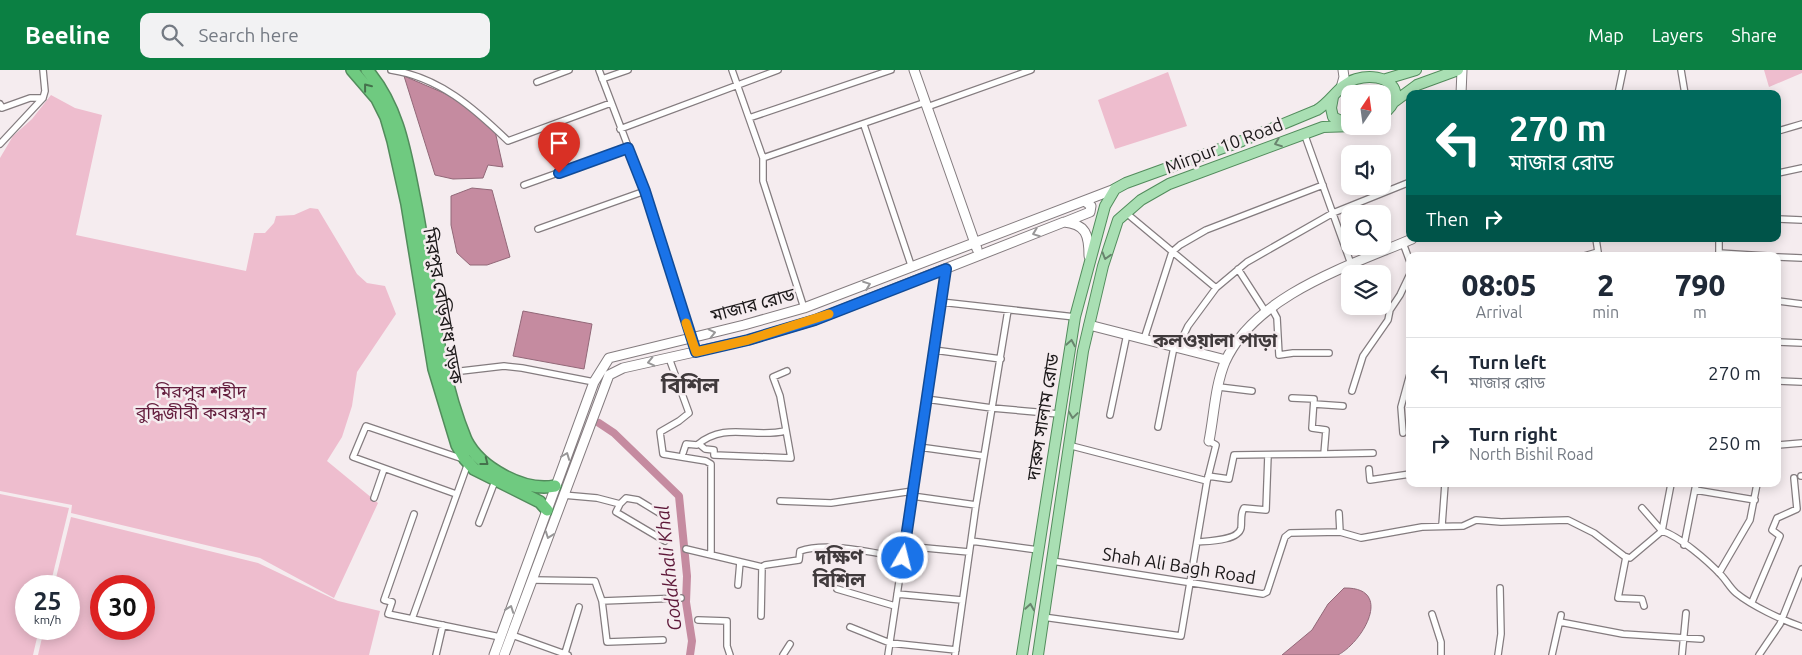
<!DOCTYPE html>
<meta charset="utf-8">
<style>
:root{--surface:#fff;--page:#f2f2f3;--text:#1f2937;--muted:#747a83;--line:#e0e1e3;--accent:#0b8043}
body{margin:0;font-family:Ubuntu,"Noto Sans Bengali",sans-serif;background:var(--page);color:var(--text);height:100vh;display:flex;flex-direction:column;font-size:19px;white-space:nowrap}
*{box-sizing:border-box;margin:0}
p{font-size:16px;color:var(--muted)}
.icon{flex:none;width:28px;height:28px;fill:none;stroke:currentColor;stroke-width:2;stroke-linecap:round;stroke-linejoin:round}
.map{position:relative;flex:1;overflow:hidden}
.panel{position:absolute;left:1406px;top:182px;width:375px;height:235px;display:flex;flex-direction:column;background:var(--surface);border-radius:10px;box-shadow:0 2px 12px #0003}
.panel>*{flex:none}
.top-card{position:absolute;left:1406px;top:20px;width:375px;height:152px;border-radius:10px;box-shadow:0 2px 12px #0003;background:#00695c;color:#fff;overflow:hidden}
.needle{width:32px;rotate:13deg}
.tools{position:absolute;left:1341px;top:15px;display:grid;gap:10px}
.tools a{display:grid;place-items:center;width:50px;height:50px;border-radius:10px;background:var(--surface);box-shadow:0 2px 12px #0003;font-size:25px}
.speed{position:absolute;left:15px;top:505px;display:flex;gap:10px;font-size:25px;font-weight:700;text-align:center}
.speed>*{display:grid;place-content:center;width:65px;height:65px;border-radius:50%;background:var(--surface);box-shadow:0 2px 12px #0003;line-height:1}
.speed small{font-size:12px;font-weight:400}
.speed .limit{border:8px solid #d22;background:#fff;color:#111}
.pin{position:absolute;display:grid;place-items:center;width:42px;height:42px;color:#fff;margin:-51px -21px;border-radius:50% 50% 50% 0;rotate:-45deg;box-shadow:0 0 5px #0007}
.pin .icon{rotate:45deg}
.me{position:absolute;width:55px;margin:-28px;rotate:8deg;stroke-linejoin:round;filter:drop-shadow(0 0 4px #0008)}
.turn{display:flex;align-items:center;gap:18px;height:105px;padding:0 20px;font-size:22px}
.turn .icon{width:65px;height:65px;stroke-width:2.5}
.turn b{display:block;font-size:35px;line-height:42px}
.then{display:flex;align-items:center;height:48px;padding:0 20px;background:#0003;gap:10px;font-size:19px}
.eta{display:flex;justify-content:space-evenly;align-items:center;height:85px;text-align:center}
.eta b{font-size:30px;font-weight:800;line-height:35px}
ul{padding:0;list-style:none}
li{display:flex;align-items:center;gap:15px;height:70px;padding:0 20px;border-top:1px solid var(--line)}
li div{flex:1}
li b{display:block;font-size:19px}
li em{font-style:normal}
header{display:flex;align-items:center;gap:30px;box-sizing:border-box;height:70px;padding:0 25px;background:var(--accent);color:#fff}
header strong{font-size:24px}
nav{display:flex;gap:28px;margin-inline-start:auto;font-size:18px}
.search{width:350px;height:45px;background:var(--page);display:flex;align-items:center;gap:12px;box-sizing:border-box;padding:0 18px;border-radius:10px;color:var(--muted);font-size:19px}
.map>svg:first-child{display:block}
.green{fill:#eebdce;fill-rule:evenodd}
.water{fill:#c58ba0;stroke:#926878}
.lines{fill:none;stroke-linecap:round;stroke-linejoin:round}
.canal{stroke:#c58ba0;stroke-width:8}
.street-casing{stroke:#847c7f;stroke-width:8}
.secondary-casing{stroke:#847c7f;stroke-width:11}
.primary-casing{stroke:#528c5c;stroke-width:12}
.highway-casing{stroke:#528c5c;stroke-width:14}
.street{stroke:#fff;stroke-width:5.5}
.secondary{stroke:#fff;stroke-width:9}
.primary{stroke:#a9dfb3;stroke-width:10}
.highway{stroke:#6fca80;stroke-width:11}
.oneway{stroke:#45714c}
.oneway2{stroke:#69856e}
.oneway3{stroke:#989798}
.route-casing{stroke:#114b97;stroke-width:12}
.route{stroke:#1a73e8;stroke-width:9}
.slow{stroke:#f59e0b;stroke-width:9}
.labels{text-anchor:middle;stroke-width:5;stroke-linejoin:round;paint-order:stroke}
.street-label{font-size:18px;fill:#1b1819;stroke:#f5ecef}
.park-label{font-size:18px;fill:#631d3d;stroke:#f5ecef}
.neighbourhood-label{font-size:19px;font-weight:bold;fill:#403a3c;stroke:#f5ecef}
.water-label{font-size:19px;font-style:italic;fill:#5d1738;stroke:#f5ecef}
.quarter-label{font-size:20px;font-weight:bold;fill:#403a3c;stroke:#f5ecef}
.district-label{font-size:22px;font-weight:bold;fill:#403a3c;stroke:#f5ecef}
</style>
<header>
<strong>Beeline</strong>
<div class="search"><svg class="icon" aria-label="search" viewBox="0 0 24 24"><circle cx="10" cy="10" r="6"/><path d="M15 15l6 6"/></svg>Search here</div>
<nav><a>Map</a><a>Layers</a><a>Share</a></nav>
</header>
<div class="map">
<svg width="1802" height="585" viewBox="0 0 1802 585">
<rect width="100%" height="100%" fill="#f5ecef"/>
<path class="green" d="M1764,0H1802V3L1769,17Z
M1168,2L1187,56L1115,79L1098,30Z
M51,25L75,38L102,45L76,165L246,201L254,163H265L274,153L276,146L294,145L310,138L318,139L357,204L367,213L385,216L396,244L357,302L352,336L342,367L327,391L378,433L334,528L260,488L71,443L72,435L0,421V88L13,66L32,49Z
M0,424L69,438L50,516H26V559H39L33,585H0Z
M71,447L258,493L338,531L380,541L369,585H38L44,559H69V516H54ZM101,516H144V559H101Z"/>
<path class="water" d="M404,6L446,24L468,38L495,61L503,97L488,95L483,108L453,109L435,105Z
M472,118L492,120L510,187L487,195H470L457,183L451,155V126Z
M523,241L592,254L584,299L513,286Z
M1344,518C1394,517 1364,571 1338,585H1282L1312,560L1328,534Z"/>
<g class="lines">
<path class="canal" d="M599,353L614,363L679,426L687,506L686,532L692,571L690,585"/>
<g class="street-casing">
<path id="street" d="M391,0C439,7 474,38 508,71L611,33
M599,0L645,121L691,268
M732,0L763,88V111L804,238
M1681,0L1685,24
M602,9L628,0
M537,12L569,0
M1618,24L1623,0
M0,34L2,38L30,28H43
M927,37L1031,0
M749,48L891,0
M864,55L912,198
M620,59L778,0
M1778,61L1802,54
M1304,63L1351,194
M0,74L43,28L45,21L43,0
M763,88L926,32
M1778,103L1802,98
M524,115L628,78
M1125,142L1216,218
M1778,149L1802,150
M538,159L645,121
M1403,173L1410,192
M1719,183L1767,186
M1584,186L1598,182L1596,169
M1719,186V169
M1778,187L1802,188
M1238,199L1265,241
M1778,231L1802,234
M941,232L1075,247
M1271,237L1277,248L1279,285L1293,283H1329
M1144,269L1172,182L1180,175L1206,160L1323,115
M1778,272L1802,273
M1178,277L1188,256L1216,218L1247,192L1333,143L1410,112
M934,280L1001,289
M669,288L689,343L679,351L660,362L663,384L706,391L711,394V485
M444,303L504,296L522,298L594,312
M1778,311L1802,312
M1219,317L1252,321
M1352,321L1363,286L1388,250L1390,240L1400,225L1410,204
M926,329L992,338L1059,344
M1314,334L1343,336
M1110,345L1127,264
M1158,357L1174,277
M1403,363L1401,337L1410,304
M699,374L705,379L714,380V385L791,388L780,326L773,307L787,301
M1068,375L1207,411
M1778,375L1802,373
M919,377L984,386
M683,383L686,374L697,375C726,351 753,369 785,361
M1324,384L1373,383
M1369,399L1370,410L1410,404
M1208,406L1229,409L1234,385L1324,384L1326,360L1312,358L1314,329L1292,328
M1801,406H1802
M1695,420L1755,430
M456,424L353,387L366,356L463,389
M563,425L597,428L620,434L626,428L638,430L661,444
M912,426L976,435
M374,428L384,399
M780,431L831,433L913,421
M620,434L616,442L665,471
M1642,438L1662,461
M1339,443L1340,462
M414,444L384,530L392,532L388,544L500,567
M479,453L495,411
M1442,455L1445,414
M1662,461L1671,414
M971,471L1038,480
M1197,472C1208,471 1238,471 1241,458C1242,451 1240,444 1244,438L1266,440L1268,385
M1684,475L1696,414
M904,476L969,482
M686,479L762,497L765,495L799,490L800,481C827,471 874,483 903,488
M1626,487L1618,528L1642,529L1644,536
M1052,491L1263,524L1267,522L1285,467L1290,463L1340,462L1361,468L1422,457L1463,456L1476,450L1501,452L1568,450L1594,463L1624,486L1630,488L1662,461C1679,466 1708,491 1721,505C1726,510 1730,518 1736,523C1752,536 1782,550 1802,557
M1719,503L1750,450L1757,414
M533,510L595,511L602,531L607,572L663,570
M738,515L740,492
M837,519L895,536
M897,524L962,530
M602,531L681,528
M1752,532L1780,466L1772,460L1777,448L1797,439L1794,408
M1432,544L1441,572V585
M761,546L762,497
M1043,547L1181,566L1207,411L1216,375L1209,371
M412,549L468,393
M698,550L727,551V576L730,585
M1560,552L1623,564L1701,569
M850,557L890,573L956,580
M512,565L568,585
M565,583L579,537
M436,585L443,555
M783,585L790,574
M888,585L946,199
M955,585L976,435L1008,240
M1498,585L1501,564L1500,518
M1552,585L1561,545
M1682,585L1686,543
M1759,585L1780,554L1802,499"/>
</g>
<g class="secondary-casing">
<path id="secondary" d="M914,0L977,179
M1341,18L1344,7L1343,0
M1461,24L1462,0
M1065,152L1090,142L1091,136L1086,132
M1089,255L1226,290
M1209,371C1214,346 1215,316 1225,292C1255,225 1349,196 1412,169
M494,585L594,312L609,288L744,255L804,238L1115,119
M504,585L609,305L623,298L748,270L815,250L1064,152C1086,154 1089,165 1089,186"/>
</g>
<g class="primary-casing">
<path id="primary" d="M1386,9L1416,0
M1333,27L1331,38L1333,47L1347,54
M1394,32L1417,15L1458,0
M1022,585L1075,247L1105,136L1115,119L1126,113L1242,71L1317,40C1332,31 1339,14 1356,9C1386,0 1412,22 1382,45
M1038,585L1083,281L1103,196L1118,150L1141,130L1169,114L1323,57L1354,56"/>
</g>
<g class="highway-casing">
<path id="highway" d="M352,0L377,29L386,47L393,71L407,134L434,299L457,375L465,389L474,399L540,432L547,440
M367,0C398,36 405,81 414,126C431,207 434,293 466,370C480,398 524,422 555,416"/>
</g>
<use href="#street" class="street"/>
<use href="#secondary" class="secondary"/>
<use href="#primary" class="primary"/>
<use href="#highway" class="highway"/>
</g>
<defs><path id="oneway-chevron" d="M-2-3.5L2.5 0L-2 3.5" fill="none" stroke-width="1.6" stroke-linecap="round" stroke-linejoin="round" transform="scale(1.25)"/></defs>
<g class="oneway">
<use href="#oneway-chevron" transform="translate(367 17) rotate(-128)"/>
<use href="#oneway-chevron" transform="translate(485 392) rotate(38)"/>
</g>
<g class="oneway2">
<use href="#oneway-chevron" transform="translate(1278 73) rotate(159)"/>
<use href="#oneway-chevron" transform="translate(1106 186) rotate(107)"/>
<use href="#oneway-chevron" transform="translate(1071 273) rotate(-80)"/>
<use href="#oneway-chevron" transform="translate(1073 345) rotate(98)"/>
<use href="#oneway-chevron" transform="translate(1030 537) rotate(-81)"/>
</g>
<g class="oneway3">
<use href="#oneway-chevron" transform="translate(1036 163) rotate(159)"/>
<use href="#oneway-chevron" transform="translate(867 215) rotate(-21)"/>
<use href="#oneway-chevron" transform="translate(712 263) rotate(-13)"/>
<use href="#oneway-chevron" transform="translate(651 292) rotate(167)"/>
<use href="#oneway-chevron" transform="translate(566 386) rotate(-69)"/>
<use href="#oneway-chevron" transform="translate(549 465) rotate(110)"/>
<use href="#oneway-chevron" transform="translate(510 539) rotate(-70)"/>
</g>
<g class="lines">
<g class="route-casing">
<path id="route" d="M559,103L628,78L645,121L696,282L748,270L815,250L946,199L903,488"/>
</g>
<use href="#route" class="route"/>
<path class="slow" d="M686,253L696,282L748,270L829,244"/>
</g>
<g class="labels">
<g class="street-label">
<text transform="translate(1224 76) rotate(-21)" y="6">Mirpur 10 Road</text>
<text transform="translate(753 235) rotate(-15)" y="6">মাজার রোড</text>
<text transform="translate(443 236) rotate(80)" y="6">মিরপুর বেড়িবাধ সড়ক</text>
<text transform="translate(1043 347) rotate(-81)" y="6">দারুস সালাম রোড</text>
<text transform="translate(1179 496) rotate(9)" y="6">Shah Ali Bagh Road</text>
</g>
<g class="park-label">
<text x="201" y="328">মিরপুর শহীদ<tspan x="201" dy="21">বুদ্ধিজীবী কবরস্থান</tspan></text>
</g>
<g class="neighbourhood-label">
<text x="1215" y="277">কলওয়ালা পাড়া</text>
</g>
<g class="water-label">
<text transform="translate(668 498) rotate(-96)" y="7">Godakhali Khal</text>
</g>
<g class="quarter-label">
<text x="839" y="494">দক্ষিণ<tspan x="839" dy="23">বিশিল</tspan></text>
</g>
<g class="district-label">
<text x="690" y="323">বিশিল</text>
</g>
</g>
</svg>
<div class="tools">
<a><svg class="needle" viewBox="-14 -14 28 28"><path d="M0-13l5 13h-10z" fill="#e53935"/><path d="M0 13l5-13h-10z" fill="#747a83"/></svg></a>
<a><svg class="icon" aria-label="sound" viewBox="0 0 24 24"><path d="M4 9h4l5-4v14l-5-4H4zM17 9q2 3 0 6"/></svg></a>
<a><svg class="icon" aria-label="search" viewBox="0 0 24 24"><circle cx="10" cy="10" r="6"/><path d="M15 15l6 6"/></svg></a>
<a><svg class="icon" aria-label="layers" viewBox="0 0 24 24"><path d="M12 4l9 5-9 5-9-5zM3 14l9 5 9-5"/></svg></a>
</div>
<div class="speed"><div>25<small>km/h</small></div><div class="limit">30</div></div>
<div class="pin" style="left:559px;top:103px;background:#d93025"><svg class="icon" aria-label="arrive" viewBox="0 0 24 24"><path d="M6 21V4h12l-3 4 3 4H6"/></svg></div>
<svg class="me" style="left:903px;top:488px" viewBox="-20 -20 40 40"><circle r="17" fill="#1a73e8" stroke="#fff" stroke-width="3"/><path d="M0-11L8 9 0 5-8 9z" fill="#fff"/></svg>
<div class="top-card">
<div class="turn"><svg class="icon" aria-label="left" viewBox="0 0 24 24"><path d="M17 20v-9H6M10 6l-5 5 5 5"/></svg><div><b>270 m</b>মাজার রোড</div></div>
<div class="then">Then<svg class="icon" aria-label="right" viewBox="0 0 24 24"><path d="M7 20v-9h11M14 6l5 5-5 5"/></svg></div>
</div>
<section class="panel">
<div class="eta">
<div><b>08:05</b><p>Arrival</p></div>
<div><b>2</b><p>min</p></div>
<div><b>790</b><p>m</p></div>
</div>
<ul>
<li><svg class="icon" aria-label="left" viewBox="0 0 24 24"><path d="M17 20v-9H6M10 6l-5 5 5 5"/></svg><div><b>Turn left</b><p>মাজার রোড</p></div><em>270 m</em></li>
<li><svg class="icon" aria-label="right" viewBox="0 0 24 24"><path d="M7 20v-9h11M14 6l5 5-5 5"/></svg><div><b>Turn right</b><p>North Bishil Road</p></div><em>250 m</em></li>
</ul>
</section>
</div>
